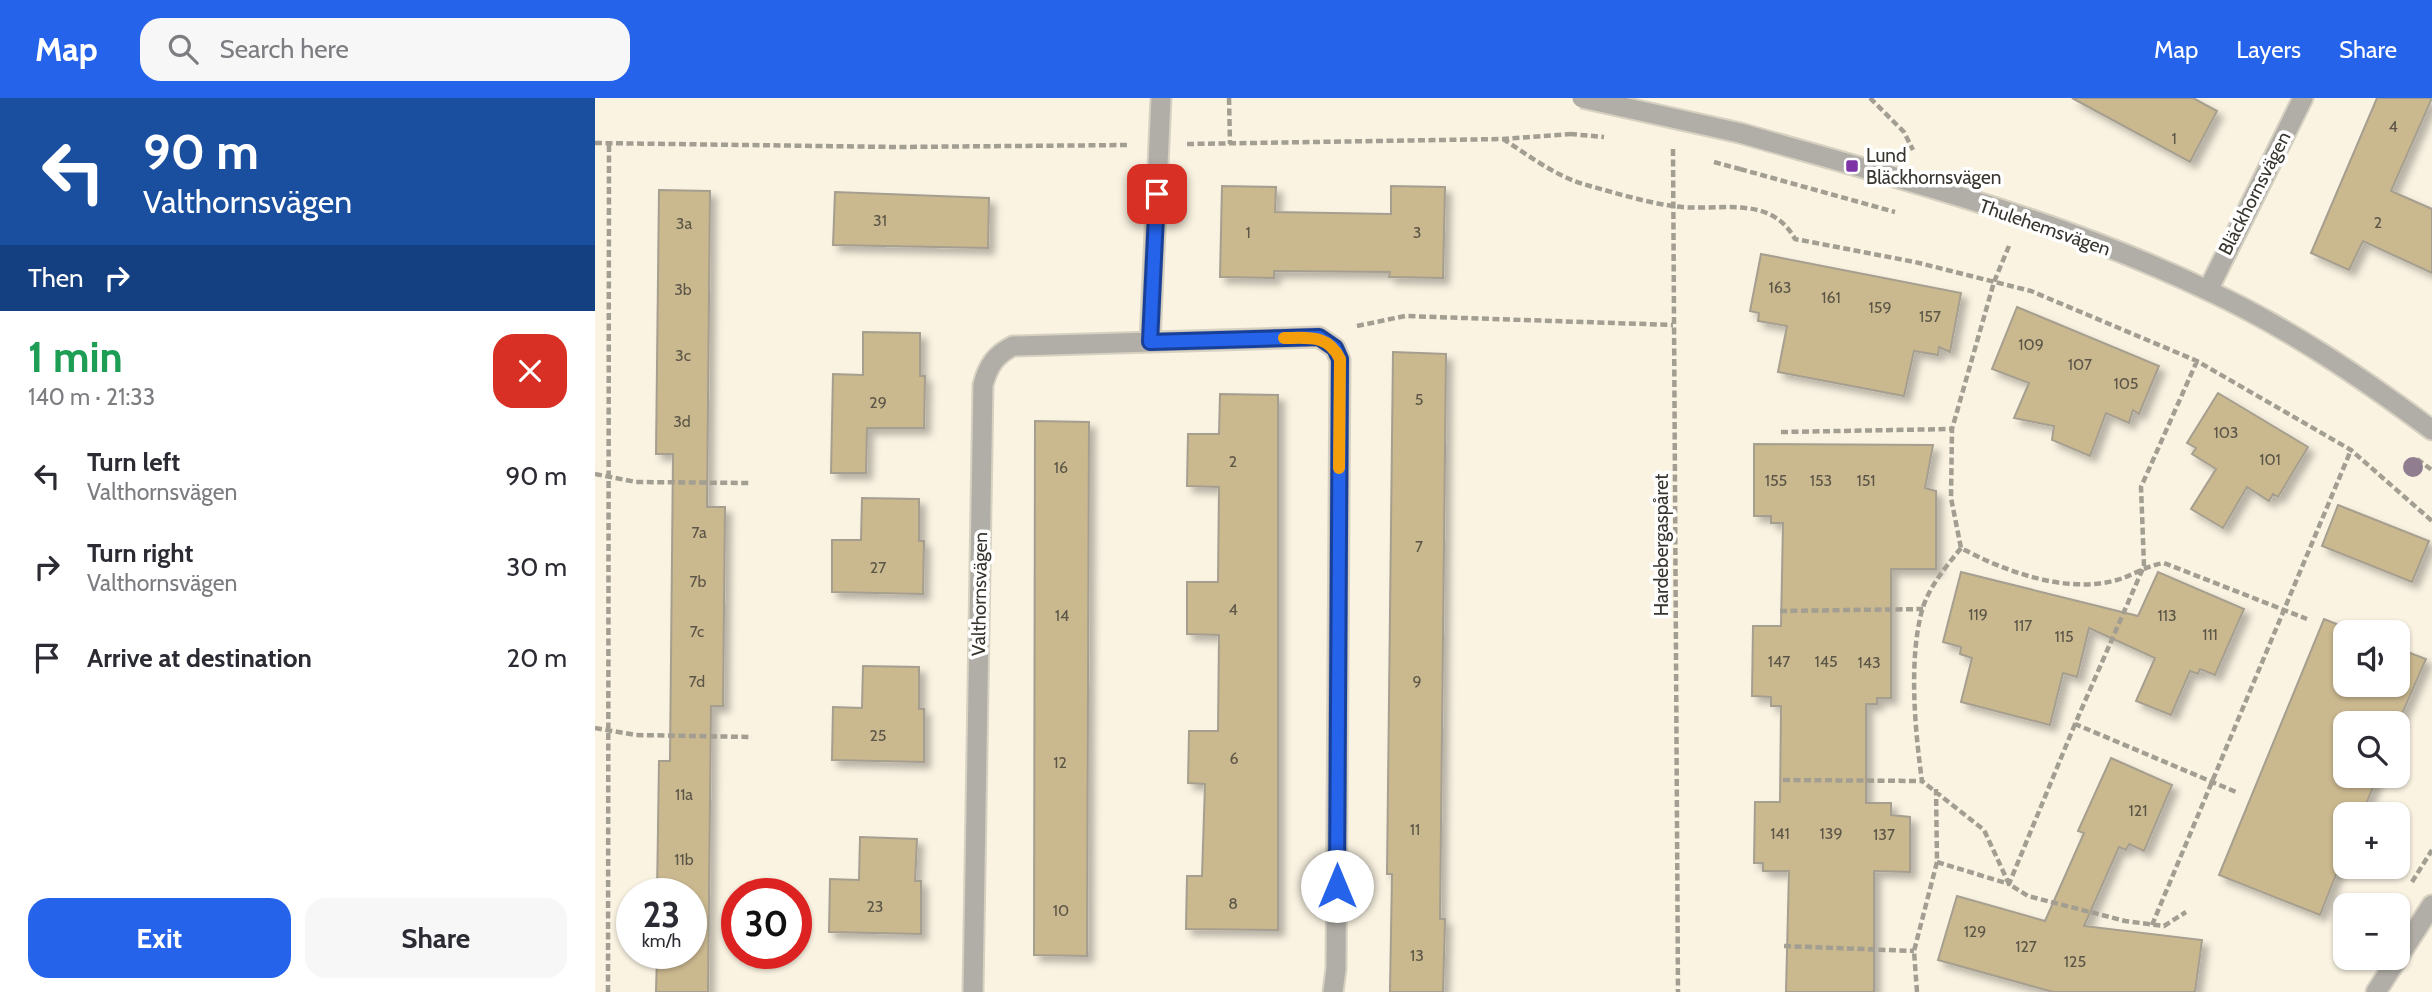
<!DOCTYPE html>
<meta charset="utf-8">
<style>
:root{--surface:#fff;--page:#f7f7f7;--text:#2b2b33;--muted:#7c7c81;--accent:#2563eb}
body{margin:0;font-family:Cabin,sans-serif;background:var(--page);color:var(--text);height:100vh;display:flex;flex-direction:column;font-size:26px;white-space:nowrap}
*{box-sizing:border-box;margin:0}
p{font-size:23px;color:var(--muted)}
.icon{flex:none;width:38px;height:38px;fill:none;stroke:currentColor;stroke-width:2;stroke-linecap:round;stroke-linejoin:round}
.map{position:relative;flex:1;overflow:hidden}
.drawer{display:flex;flex-direction:column;background:var(--surface);width:595px}
.drawer>*{flex:none}
.top-card{background:#1a4fa0;color:#fff;overflow:hidden}
.tools{position:absolute;left:1738px;top:522px;display:grid;gap:14px}
.tools a{display:grid;place-items:center;width:77px;height:77px;border-radius:14px;background:var(--surface);box-shadow:0 2px 5px #0004;font-size:35px}
.speed{position:absolute;left:21px;top:780px;display:flex;gap:14px;font-size:35px;font-weight:700;text-align:center}
.speed>*{display:grid;place-content:center;width:91px;height:91px;border-radius:50%;background:var(--surface);box-shadow:0 2px 5px #0004;line-height:1}
.speed small{font-size:18px;font-weight:400}
.speed .limit{border:10px solid #d22;background:#fff;color:#111}
.pin{position:absolute;display:grid;place-items:center;width:60px;height:60px;color:#fff;margin:-30px;border-radius:14px;box-shadow:0 4px 10px #0006}
.me{position:absolute;width:77px;margin:-38px;rotate:0deg;stroke-linejoin:round;filter:drop-shadow(0 0 5px #0008)}
.turn{display:flex;align-items:center;gap:24px;height:147px;padding:0 28px;font-size:32px}
.turn .icon{width:91px;height:91px;stroke-width:2.5}
.turn b{display:block;font-size:49px;line-height:60px}
.then{display:flex;align-items:center;height:66px;padding:0 28px;background:#0003;gap:14px;font-size:26px}
.round{display:grid;place-items:center;flex:none;width:74px;height:74px;border-radius:21px;background:var(--page)}
.overview{display:flex;align-items:center;justify-content:space-between;height:119px;padding:0 28px}
h1{font-size:42px;font-weight:700;line-height:52px;color:#1e9e55}
.cta{display:flex;gap:14px;margin-top:auto;padding:14px 28px}
.cta a{flex:1;height:80px;border-radius:21px;background:var(--accent);color:#fff;font-size:28px;font-weight:700;line-height:80px;text-align:center}
.cta a+a{background:var(--page);color:var(--text)}
ul{padding:0;list-style:none}
li{display:flex;align-items:center;gap:21px;height:91px;padding:0 28px}
li div{flex:1}
li b{display:block;font-size:26px}
li em{font-style:normal}
header{display:flex;align-items:center;gap:42px;box-sizing:border-box;height:98px;padding:0 35px;background:var(--accent);color:#fff}
header strong{font-size:33px}
nav{display:flex;gap:38px;margin-inline-start:auto;font-size:24px}
.search{width:490px;height:63px;background:var(--page);display:flex;align-items:center;gap:18px;box-sizing:border-box;padding:0 24px;border-radius:21px;color:var(--muted);font-size:26px}
main{display:flex;flex:1;min-height:0}
.map>svg:first-child{display:block}
.building{fill:#cab88f;stroke:#a69f8f;stroke-width:2;filter:url(#shadow)}
.lines{fill:none;stroke-linecap:round;stroke-linejoin:round}
.minor-casing{stroke:#d7d1c2;stroke-width:23}
.tertiary-casing{stroke:#d7d1c2;stroke-width:23}
.path{stroke:#a39e92;stroke-width:4.5;stroke-dasharray:7 3.5;stroke-linecap:butt}
.minor{stroke:#b1aea7;stroke-width:19}
.tertiary{stroke:#b1aea7;stroke-width:19}
.tertiary-bridge-casing{stroke:#d7d1c2;stroke-width:23;stroke-linecap:butt}
.path-bridge{stroke:#a39e92;stroke-width:4.5;stroke-dasharray:7 3.5;stroke-linecap:butt}
.tertiary-bridge{stroke:#b1aea7;stroke-width:19}
.tree{fill:#917d90}
.route-casing{stroke:#184099;stroke-width:18}
.route{stroke:#2563eb;stroke-width:12}
.slow{stroke:#f59e0b;stroke-width:12}
.poi-dot{fill:#7e34a6;stroke:#fff;stroke-width:2.5}
.labels{text-anchor:middle;stroke-width:7;stroke-linejoin:round;paint-order:stroke}
.number-label{font-size:16px;fill:#5c5647}
.poi-label{font-size:19px;fill:#38352f;stroke:#fff;text-anchor:start}
.street-label{font-size:19px;fill:#38352f;stroke:#fff}
</style>
<header>
<strong>Map</strong>
<div class="search"><svg class="icon" aria-label="search" viewBox="0 0 24 24"><circle cx="10" cy="10" r="6"/><path d="M15 15l6 6"/></svg>Search here</div>
<nav><a>Map</a><a>Layers</a><a>Share</a></nav>
</header>
<main>
<section class="drawer">
<div class="top-card">
<div class="turn"><svg class="icon" aria-label="left" viewBox="0 0 24 24"><path d="M17 20v-9H6M10 6l-5 5 5 5"/></svg><div><b>90 m</b>Valthornsvägen</div></div>
<div class="then">Then<svg class="icon" aria-label="right" viewBox="0 0 24 24"><path d="M7 20v-9h11M14 6l5 5-5 5"/></svg></div>
</div>
<div class="overview"><div><h1>1 min</h1><p>140 m · 21:33</p></div><a class="round" style="background:#d93025;color:#fff"><svg class="icon" aria-label="close" viewBox="0 0 24 24"><path d="M6 6l12 12M18 6L6 18"/></svg></a></div>
<ul>
<li><svg class="icon" aria-label="left" viewBox="0 0 24 24"><path d="M17 20v-9H6M10 6l-5 5 5 5"/></svg><div><b>Turn left</b><p>Valthornsvägen</p></div><em>90 m</em></li>
<li><svg class="icon" aria-label="right" viewBox="0 0 24 24"><path d="M7 20v-9h11M14 6l5 5-5 5"/></svg><div><b>Turn right</b><p>Valthornsvägen</p></div><em>30 m</em></li>
<li><svg class="icon" aria-label="arrive" viewBox="0 0 24 24"><path d="M6 21V4h12l-3 4 3 4H6"/></svg><div><b>Arrive at destination</b></div><em>20 m</em></li>
</ul>
<div class="cta"><a>Exit</a><a>Share</a></div>
</section>
<div class="map">
<svg width="1837" height="894" viewBox="0 0 1837 894">
<defs>
<filter id="shadow"><feDropShadow dx="6" dy="6" stdDeviation="3.5" flood-color="#0004"/></filter>
</defs>
<rect width="100%" height="100%" fill="#faf3e2"/>
<path class="building" d="M1477,0H1598L1622,13L1595,64Z
M1782,0H1837L1796,93L1837,111V175L1768,143L1754,172L1716,155Z
M627,88L681,89L680,114L796,116V88L850,89L848,180L794,179L795,174L679,173V180L625,179Z
M64,92L115,93L112,409H130L128,608H116L113,894H61L62,856H96V796H62L64,663H75L78,356H61Z
M240,94L394,100L393,150L238,147Z
M1166,156L1366,195L1355,254L1344,249L1343,257L1319,253L1309,298L1183,274L1192,228L1163,223L1164,215L1155,213Z
M1422,209L1564,268L1544,316L1538,312L1534,325L1511,315L1495,358L1457,342L1459,328L1419,320L1434,285L1397,271Z
M268,234L325,235V278H330L329,330H272L271,375H236L238,276L268,277Z
M798,254L851,256L845,821H850L848,894H795L797,776H792Z
M1623,295L1713,349L1683,399L1678,396L1674,403L1652,389L1628,430L1596,411L1621,371L1597,356L1601,350L1592,345Z
M625,296L683,297V832L591,831L592,778H607L610,686L593,685L594,633H623L624,537L592,536V484H623L624,389L592,388L593,336H624Z
M440,323L494,324L492,858L439,857Z
M1159,346L1338,347L1330,390L1341,393V471H1296V600H1282V606H1271V705H1296V717L1315,719V774L1279,773V894H1191L1194,773H1168V765H1159L1160,704H1185L1186,608H1176V599L1157,598L1158,528H1186L1188,425H1176V418H1159Z
M267,400L324,401V443H329L328,496L237,494V442H266Z
M1743,407L1834,443L1817,484L1727,448Z
M1366,474L1543,518L1563,474L1649,511L1620,577L1605,571L1603,576L1595,573L1576,617L1541,603L1560,560L1494,530L1482,579L1468,575L1455,627L1366,604L1377,560L1365,556L1366,549L1348,544Z
M1729,521L1761,534H1750V586H1802V550L1831,561L1802,627L1750,625V677H1783L1767,716H1750V754L1725,817L1624,777Z
M268,568L324,569V611H329V664L237,662L238,609L267,610Z
M1516,660L1577,687L1549,753L1534,746L1531,752L1524,749L1489,828L1607,842L1600,894H1458L1343,862L1362,798L1450,823L1489,735L1483,733Z
M265,739L322,741L320,783H326V836L234,834L235,781L264,782Z"/>
<g class="lines">
<g class="minor-casing">
<path id="minor" d="M1613,192L1708,0
M555,244L566,0
M378,894L388,287C393,268 400,257 418,248L724,239L740,250L745,262L741,871L738,894
M1781,894L1837,807"/>
</g>
<g class="tertiary-casing">
<path id="tertiary" d="M1145,35C1302,80 1464,121 1612,192C1692,229 1766,279 1837,332"/>
</g>
<path class="path" d="M634,0L635,46
M1275,0L1309,34L1318,52
M908,41C933,57 959,77 988,86C1017,94 1049,104 1078,108C1121,115 1174,94 1200,141L1320,164L1436,193L1602,263L1756,352L1837,423
M0,45L301,49L535,47
M592,46L908,41L975,36
M1078,51L1083,894
M1145,71L1300,114
M1414,148L1399,184L1357,331L1356,400L1366,450C1409,473 1468,495 1518,483C1536,479 1549,468 1569,465L1712,521
M762,228L810,218L1078,227
M1602,263L1546,389L1549,468L1480,626L1641,694
M1186,334L1357,331
M1822,361L1837,372
M0,376L41,384L154,385
M1366,450C1351,469 1336,486 1328,509C1313,559 1320,633 1327,683L1389,732L1414,786L1433,798L1530,823L1569,828L1591,814
M1185,513L1328,511
M0,630L41,637L157,639
M1188,682L1327,683
M1342,764L1414,786L1480,626
M1817,784L1837,752
M1557,827L1756,352
M1189,848L1319,853
M13,894L14,45
M1322,894L1319,853L1342,764L1341,691"/>
<use href="#minor" class="minor"/>
<use href="#tertiary" class="tertiary"/>
<g class="tertiary-bridge-casing">
<path id="tertiary-bridge" d="M987,0L1145,35"/>
</g>
<path class="path-bridge" d="M975,36L1009,39
M1119,64L1145,71"/>
<use href="#tertiary-bridge" class="tertiary-bridge"/>
</g>
<circle class="tree" cx="1818" cy="369" r="10"/>
<g class="lines">
<g class="route-casing">
<path id="route" d="M562,96L555,244L724,239L740,250L745,261L742,788"/>
</g>
<use href="#route" class="route"/>
<path class="slow" d="M689,240C714,240 733,236 745,261L744,370"/>
</g>
<rect class="poi-dot" x="1250" y="61" width="14" height="14" rx="3.5"/>
<g class="labels">
<g class="number-label">
<text x="1798" y="34">4</text>
<text x="1579" y="46">1</text>
<text x="285" y="128">31</text>
<text x="1783" y="130">2</text>
<text x="89" y="131">3a</text>
<text x="653" y="140">1</text>
<text x="822" y="140">3</text>
<text x="1185" y="195">163</text>
<text x="88" y="197">3b</text>
<text x="1236" y="205">161</text>
<text x="1285" y="215">159</text>
<text x="1335" y="224">157</text>
<text x="1436" y="252">109</text>
<text x="88" y="263">3c</text>
<text x="1485" y="272">107</text>
<text x="1531" y="291">105</text>
<text x="824" y="307">5</text>
<text x="283" y="310">29</text>
<text x="87" y="329">3d</text>
<text x="1631" y="340">103</text>
<text x="1675" y="367">101</text>
<text x="638" y="369">2</text>
<text x="466" y="375">16</text>
<text x="1181" y="388">155</text>
<text x="1226" y="388">153</text>
<text x="1271" y="388">151</text>
<text x="104" y="440">7a</text>
<text x="824" y="454">7</text>
<text x="283" y="475">27</text>
<text x="103" y="489">7b</text>
<text x="638" y="517">4</text>
<text x="1383" y="522">119</text>
<text x="467" y="523">14</text>
<text x="1572" y="523">113</text>
<text x="1428" y="533">117</text>
<text x="102" y="539">7c</text>
<text x="1615" y="542">111</text>
<text x="1469" y="544">115</text>
<text x="1184" y="569">147</text>
<text x="1231" y="569">145</text>
<text x="1274" y="570">143</text>
<text x="102" y="589">7d</text>
<text x="822" y="589">9</text>
<text x="283" y="643">25</text>
<text x="639" y="666">6</text>
<text x="465" y="670">12</text>
<text x="89" y="702">11a</text>
<text x="1543" y="718">121</text>
<text x="820" y="737">11</text>
<text x="1185" y="741">141</text>
<text x="1236" y="741">139</text>
<text x="1289" y="742">137</text>
<text x="89" y="767">11b</text>
<text x="638" y="811">8</text>
<text x="280" y="814">23</text>
<text x="466" y="818">10</text>
<text x="1380" y="839">129</text>
<text x="1431" y="854">127</text>
<text x="822" y="863">13</text>
<text x="1480" y="869">125</text>
</g>
<g class="poi-label">
<text x="1271" y="64">Lund<tspan x="1271" dy="22">Bläckhornsvägen</tspan></text>
</g>
<g class="street-label">
<text transform="translate(1659 95) rotate(-63)" y="7">Bläckhornsvägen</text>
<text transform="translate(1450 129) rotate(19)" y="7">Thulehemsvägen</text>
<text transform="translate(1066 447) rotate(-90)" y="7">Hardebergaspåret</text>
<text transform="translate(384 496) rotate(-89)" y="7">Valthornsvägen</text>
</g>
</g>
</svg>
<div class="tools">
<a><svg class="icon" aria-label="sound" viewBox="0 0 24 24"><path d="M4 9h4l5-4v14l-5-4H4zM17 9q2 3 0 6"/></svg></a>
<a><svg class="icon" aria-label="search" viewBox="0 0 24 24"><circle cx="10" cy="10" r="6"/><path d="M15 15l6 6"/></svg></a>
<a>+</a>
<a>−</a>
</div>
<div class="speed"><div>23<small>km/h</small></div><div class="limit">30</div></div>
<div class="pin" style="left:562px;top:96px;background:#d93025"><svg class="icon" aria-label="arrive" viewBox="0 0 24 24"><path d="M6 21V4h12l-3 4 3 4H6"/></svg></div>
<svg class="me" style="left:742px;top:788px" viewBox="-20 -20 40 40"><circle r="19" fill="#fff"/><path d="M0-13L10 11 0 6-10 11z" fill="#2563eb"/></svg>
</div>
</main>
